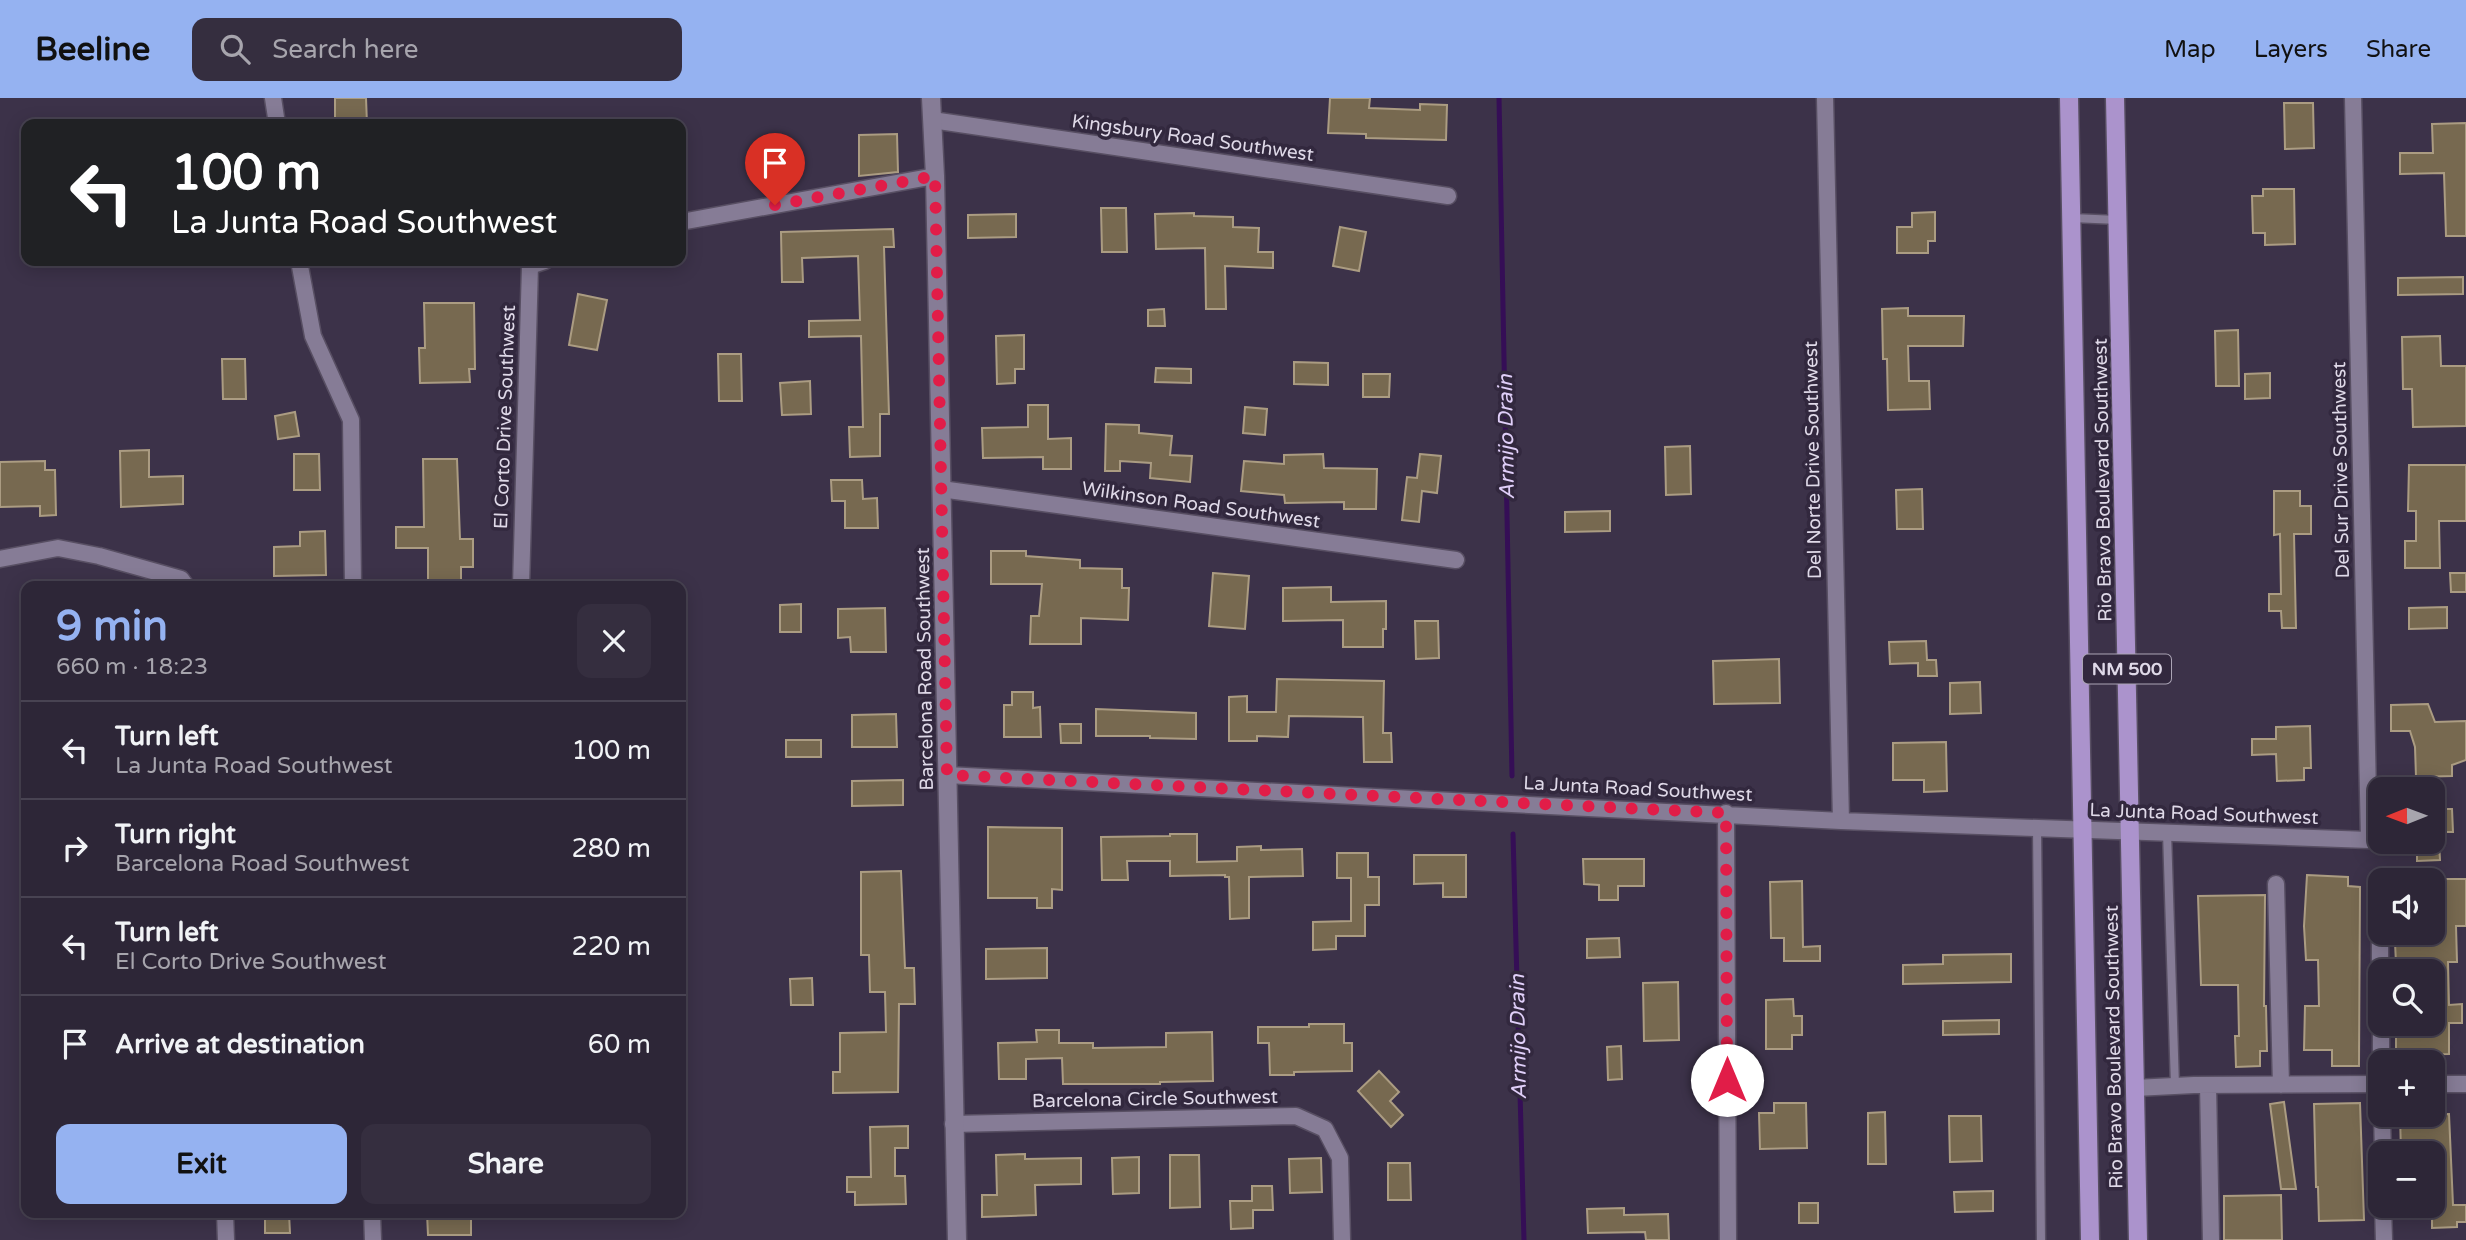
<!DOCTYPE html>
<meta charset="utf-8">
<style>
:root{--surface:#2d2637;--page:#352e3f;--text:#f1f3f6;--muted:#a7a5ad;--line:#484352;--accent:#95b2f1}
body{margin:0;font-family:"Varela Round",sans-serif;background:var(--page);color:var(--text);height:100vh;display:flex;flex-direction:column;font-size:26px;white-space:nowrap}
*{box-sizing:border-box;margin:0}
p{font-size:23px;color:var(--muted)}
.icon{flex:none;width:38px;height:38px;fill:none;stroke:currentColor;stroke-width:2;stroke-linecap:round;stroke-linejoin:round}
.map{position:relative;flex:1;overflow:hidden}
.sheet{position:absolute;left:21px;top:483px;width:665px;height:637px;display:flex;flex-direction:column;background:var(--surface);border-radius:14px;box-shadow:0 4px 18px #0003,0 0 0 2px var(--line)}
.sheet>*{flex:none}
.banner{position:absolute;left:21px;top:21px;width:665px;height:147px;border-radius:14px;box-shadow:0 4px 18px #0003,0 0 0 2px var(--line);background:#202124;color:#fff;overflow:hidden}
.needle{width:46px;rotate:269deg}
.controls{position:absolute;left:2368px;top:679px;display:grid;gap:14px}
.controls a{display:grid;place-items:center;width:77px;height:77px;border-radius:14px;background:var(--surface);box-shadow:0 4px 18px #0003,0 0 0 2px var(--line);font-size:35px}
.pin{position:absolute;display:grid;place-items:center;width:60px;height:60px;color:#fff;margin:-72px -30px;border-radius:50% 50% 50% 0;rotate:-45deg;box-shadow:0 0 7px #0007}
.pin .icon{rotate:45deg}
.me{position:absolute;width:77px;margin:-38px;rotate:0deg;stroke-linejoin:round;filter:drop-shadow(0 0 5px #0008)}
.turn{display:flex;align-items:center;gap:24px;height:147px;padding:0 35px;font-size:32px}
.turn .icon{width:91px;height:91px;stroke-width:2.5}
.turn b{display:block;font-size:49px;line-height:60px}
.round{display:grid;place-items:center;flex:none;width:74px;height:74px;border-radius:14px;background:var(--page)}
.headline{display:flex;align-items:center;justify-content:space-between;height:119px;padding:0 35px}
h1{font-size:42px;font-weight:700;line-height:52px;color:var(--accent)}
.button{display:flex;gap:14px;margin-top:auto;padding:14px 35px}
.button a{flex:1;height:80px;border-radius:14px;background:var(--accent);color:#111;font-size:28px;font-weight:700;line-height:80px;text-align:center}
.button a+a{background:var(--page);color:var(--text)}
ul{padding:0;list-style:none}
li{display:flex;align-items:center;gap:21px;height:98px;padding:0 35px;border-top:2px solid var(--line)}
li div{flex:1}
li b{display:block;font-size:26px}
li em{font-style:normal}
header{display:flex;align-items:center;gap:42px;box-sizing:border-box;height:98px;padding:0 35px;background:var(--accent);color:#111}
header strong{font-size:33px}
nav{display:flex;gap:38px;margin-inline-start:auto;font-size:24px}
.search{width:490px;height:63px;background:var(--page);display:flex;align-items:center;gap:18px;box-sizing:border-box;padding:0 24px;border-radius:14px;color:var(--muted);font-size:26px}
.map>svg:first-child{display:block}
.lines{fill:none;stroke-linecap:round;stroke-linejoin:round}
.stream{stroke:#350e56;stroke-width:5}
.building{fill:#776950;stroke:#ab9c82;stroke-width:2}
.lane-casing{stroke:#584f63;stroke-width:11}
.street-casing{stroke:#584f63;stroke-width:19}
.secondary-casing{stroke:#584f63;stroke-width:21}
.primary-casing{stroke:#584f63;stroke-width:21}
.lane{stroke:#867c96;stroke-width:8}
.street{stroke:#867c96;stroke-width:16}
.secondary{stroke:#867c96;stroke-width:18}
.primary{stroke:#ab93cc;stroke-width:18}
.route{stroke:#e11d48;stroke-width:12;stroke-dasharray:0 21.6}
.labels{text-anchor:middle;stroke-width:7;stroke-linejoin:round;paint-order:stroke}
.shield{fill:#32283e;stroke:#aba4b5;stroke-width:2}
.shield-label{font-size:18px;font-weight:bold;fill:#dfd9e8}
.street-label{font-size:19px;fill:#dfd9e8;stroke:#32283e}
.water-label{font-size:21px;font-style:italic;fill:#e0cff9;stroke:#32283e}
</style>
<header>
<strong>Beeline</strong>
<div class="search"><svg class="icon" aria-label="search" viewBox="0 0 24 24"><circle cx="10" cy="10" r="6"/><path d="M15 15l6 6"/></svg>Search here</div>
<nav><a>Map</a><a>Layers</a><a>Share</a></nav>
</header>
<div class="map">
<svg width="2466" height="1142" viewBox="0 0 2466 1142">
<rect width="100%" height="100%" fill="#3c3249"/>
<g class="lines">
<path class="stream" d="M1499,0L1512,678
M1513,736L1524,1142"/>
</g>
<path class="building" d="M335,0H366L367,26H335Z
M1330,0H1370L1369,10L1420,12V6L1447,7L1446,42L1366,40V36L1328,35Z
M2284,5H2313L2314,50L2285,51Z
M2466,25V138H2446L2444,75L2400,76V55H2433L2432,26Z
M897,36L898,74L859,78V37Z
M2263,91H2294L2295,146L2265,147V135H2253L2252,98H2263Z
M1101,110H1126L1127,154H1102Z
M1935,114V143H1928V155H1897V129H1912V115Z
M1194,115V118L1233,119V129L1259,130L1258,154H1273V170L1225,168L1226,211H1206L1205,150L1156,151L1155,116Z
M1016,116V139L968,140V117Z
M1340,129L1366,134L1359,173L1333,168Z
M893,131L894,149H884L889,316H880V358L850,359L849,329H863L861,238L809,239V223L860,222L858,158L802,160L803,184H782L781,134Z
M2463,179V196L2398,197V180Z
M578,196L607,202L597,252L569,247Z
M424,205H474L475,271H469L470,284L420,285L419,250H425Z
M1908,210V218H1964L1963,248H1908L1909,283H1929L1930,311L1888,312L1887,261H1883L1882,211Z
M1164,211L1165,228H1148V212Z
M2238,232L2239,288H2216L2215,233Z
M1024,237V271H1015V285L997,286L996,238Z
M2440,238L2441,268H2466V328L2413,329L2412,291H2403L2402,239Z
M718,256H741L742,303H719Z
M222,261H245L246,301H223Z
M1294,264L1328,265V287L1294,286Z
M1156,270L1191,271V285L1155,284Z
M2270,275V300L2245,301V276Z
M1363,276H1390L1389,299H1363Z
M810,283L811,316L782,317L780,285Z
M1028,307H1048V341L1071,340V371H1043V359L983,360L982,330L1028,329Z
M1245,309L1267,311L1265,337L1243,335Z
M295,314L299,338L278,341L275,318Z
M1106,326L1139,327V335L1172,338L1170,357L1192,358L1190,384L1150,380L1151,365L1120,363V373H1105Z
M1690,348L1691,396L1666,397L1665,349Z
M149,352V379L183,378V406L121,409L120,353Z
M294,356H319L320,392H294Z
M1323,356L1324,370L1377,371L1376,411H1344V404L1285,405L1284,397L1241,393L1244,363L1284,366V357Z
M1420,356L1441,358L1437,395L1422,393L1419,424L1402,422L1407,379L1417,380Z
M423,361H457L460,441H473V469H461V488H436V483H428V450H396V429H424Z
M45,363V372H55L56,417L40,418V408L0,409V364Z
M2409,367H2466V423H2439L2440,470H2405V443H2416V413H2408Z
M831,382H862L863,401L877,400L878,430H845V403H832Z
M1922,391L1923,431H1897L1896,392Z
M2274,393H2300V408H2311V436H2294L2296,530H2282L2281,513H2269V496H2281L2280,436L2274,437Z
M1610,413V433L1565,434V414Z
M325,433L326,477L274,478V449L300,448V434Z
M991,453H1026V458L1080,462V470L1122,471V490H1129L1128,522L1081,520V546H1030L1031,518H1039L1042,486H991Z
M1213,475L1249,478L1245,531L1209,528Z
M2450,475H2466V494H2451Z
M1331,489V504L1386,503V531H1383V549H1343V522L1283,523V490Z
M801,506V534H780V507Z
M2447,509V530L2409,531V510Z
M885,510L886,554H851L850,539L838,540V511Z
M1415,523H1438L1439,560L1416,561Z
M1926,543L1927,562H1936L1937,578H1918V565L1890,566L1889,544Z
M1779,561L1780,605L1714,606L1713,563Z
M1277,581L1384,583L1383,635H1391L1392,664H1364L1363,619L1289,618L1288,639L1257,638V643H1229V599L1247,598V614H1276Z
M1980,584L1981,615L1950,616V585Z
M1012,594H1033V610L1040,609L1041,639H1004V607H1012Z
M2428,606L2435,624L2466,623V662L2452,667V678L2416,679L2415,649L2410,633H2391V607Z
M1096,611L1196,615V641L1150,640V638H1096Z
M896,616L897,649H852V617Z
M1060,626H1081V645H1061Z
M2310,628L2311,670H2304V682L2277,683L2276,656L2252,657V641H2276V629Z
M786,642H821V659H786Z
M1946,644L1947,693L1924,694V682H1893V645Z
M903,682V707L852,708V683Z
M2432,711H2452L2453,734H2432Z
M988,729L1062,730V792L1052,791V810H1037V800H988Z
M1170,736H1197V764L1237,763V749L1261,748V752L1302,751L1303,778L1249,779V820L1230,821L1229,779H1225V777L1170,778V763H1127L1128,782H1102L1101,739L1170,738Z
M2417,744H2439L2440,762L2417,763Z
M1337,755H1368V779H1379V807H1365V838H1336V851L1313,852V824L1351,823V780H1337Z
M1414,757H1466V799H1443V785L1414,786Z
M1583,761H1644V788H1618V802H1599V787L1584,786Z
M901,773L905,870H914L915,906H899L898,994L833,995V974H840V935L886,934L885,894H870L869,857H861V774Z
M2307,777L2348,779V788L2360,789L2359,968H2332V952H2304L2305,908H2319L2318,862H2306L2304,828Z
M2432,781H2466V828H2456L2457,864H2448L2449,907L2462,906V925H2449V956L2396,957V926H2432V864L2396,865L2395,845H2432Z
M1802,783L1803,849L1820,848V863H1784V840H1771L1770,784Z
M2265,797L2264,908H2266L2267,953H2260V968L2236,969L2235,938H2239L2238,887H2201L2198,798Z
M1619,840L1620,859L1587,860V841Z
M1047,850V880L986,881V851Z
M2011,856V884L1903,886V867L1943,866V857Z
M812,880L813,907H791L790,881Z
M1678,884L1679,942L1644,943L1643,885Z
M1793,901L1794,918H1802V937H1792V951H1766V902Z
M1999,922V936L1943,937V923Z
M1309,926H1344V945H1352V973L1294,974V977H1270L1269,945H1258V929H1309Z
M1036,932H1059V945H1093V950L1166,949V935L1212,934L1213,983L1160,984V986H1063L1062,960L1026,961V981H999L998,945L1037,944Z
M1621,948L1622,981L1608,982L1607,949Z
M1379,973L1399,994L1390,1003L1403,1017L1391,1029L1358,993Z
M2284,1004L2296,1091H2281L2270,1006Z
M1774,1005H1806L1807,1050L1760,1051L1759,1015H1774Z
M2360,1005L2364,1122L2319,1123L2318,1089H2316L2314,1006Z
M1885,1014L1886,1066H1868V1015Z
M2449,1016L2453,1107H2466V1124H2457V1129L2432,1130V1055H2401L2400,1017Z
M1949,1018H1981L1982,1063L1950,1064Z
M908,1028V1050H895V1078H905L906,1106L855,1107V1094H847V1079H871L870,1029Z
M1025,1056V1061L1081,1060V1086L1035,1087L1036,1117L982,1119V1097H997L996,1057Z
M1170,1057H1199L1200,1109L1170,1110Z
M1139,1059V1095L1113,1096L1112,1060Z
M1321,1060L1322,1094L1290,1095L1289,1061Z
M1388,1065H1410L1411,1102H1388Z
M1252,1088H1272L1273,1112H1253V1130L1231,1131L1230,1103H1252Z
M1993,1093V1113L1955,1114L1954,1094Z
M2281,1097L2282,1142H2224V1098Z
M1799,1105H1818V1125H1799Z
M1624,1110V1117L1668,1116L1669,1142H1646L1645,1134L1588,1135L1587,1111Z
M289,1115L290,1135H265V1116Z
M427,1115H471V1137H428Z"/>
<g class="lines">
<g class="lane-casing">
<path id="lane" d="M2072,120L2118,122
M2037,729L2041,1142
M2167,734L2175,988"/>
</g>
<g class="street-casing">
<path id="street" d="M273,0L277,26
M1825,0L1841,723
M932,22L1448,98
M681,124L935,78
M299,163L313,238L351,322L353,488
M941,391L1456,462
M0,461L58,450L99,458L181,481L186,488
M521,488L530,168L545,163
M947,677L1841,723L2369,742L2353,0
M1726,715L1728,1142
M2380,782V829
M2276,786L2281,987
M2380,835V873
M2381,926V964
M2432,986H2466
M2208,987L2211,1142
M2135,990L2194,987L2380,986
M2382,1017L2383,1055
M953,1026L1296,1018L1325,1031L1340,1060L1342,1142
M2383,1108L2384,1142
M225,1115L226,1142
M372,1115L373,1142"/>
</g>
<g class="secondary-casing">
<path id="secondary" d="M931,0L935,78L957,1142"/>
</g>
<g class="primary-casing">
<path id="primary" d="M2069,0L2090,1142
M2115,0L2138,1142"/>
</g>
<use href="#lane" class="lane"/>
<use href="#street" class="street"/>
<use href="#secondary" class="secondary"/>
<use href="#primary" class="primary"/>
</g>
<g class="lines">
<path class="route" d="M775,107L935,78L947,677L1726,715L1727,982"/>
</g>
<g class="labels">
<rect class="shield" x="2083" y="556.5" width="88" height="29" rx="5"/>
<g class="shield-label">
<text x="2127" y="577">NM 500</text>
</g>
<g class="street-label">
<text transform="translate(1193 39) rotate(8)" y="7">Kingsbury Road Southwest</text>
<text transform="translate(504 319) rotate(-88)" y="7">El Corto Drive Southwest</text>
<text transform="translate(1812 362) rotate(-91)" y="7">Del Norte Drive Southwest</text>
<text transform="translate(2340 372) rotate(-91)" y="7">Del Sur Drive Southwest</text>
<text transform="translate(2102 382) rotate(-91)" y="7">Rio Bravo Boulevard Southwest</text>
<text transform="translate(1201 406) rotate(8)" y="7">Wilkinson Road Southwest</text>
<text transform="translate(924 571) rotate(-91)" y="7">Barcelona Road Southwest</text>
<text transform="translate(1638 690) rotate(3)" y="7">La Junta Road Southwest</text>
<text transform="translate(2204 715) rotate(2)" y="7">La Junta Road Southwest</text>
<text transform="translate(2113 949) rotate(-91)" y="7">Rio Bravo Boulevard Southwest</text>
<text transform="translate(1155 1000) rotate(-1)" y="7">Barcelona Circle Southwest</text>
</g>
<g class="water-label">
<text transform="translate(1506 339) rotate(-91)" y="7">Armijo Drain</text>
<text transform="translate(1518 939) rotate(-91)" y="7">Armijo Drain</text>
</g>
</g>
</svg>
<div class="controls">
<a><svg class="needle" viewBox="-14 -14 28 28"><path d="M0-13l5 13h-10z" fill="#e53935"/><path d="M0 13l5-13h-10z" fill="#a7a5ad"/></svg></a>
<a><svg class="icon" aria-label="sound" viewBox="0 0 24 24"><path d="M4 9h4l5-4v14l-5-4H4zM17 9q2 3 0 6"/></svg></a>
<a><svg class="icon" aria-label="search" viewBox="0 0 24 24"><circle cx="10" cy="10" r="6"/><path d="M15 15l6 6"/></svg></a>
<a>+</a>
<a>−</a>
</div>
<div class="pin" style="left:775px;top:107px;background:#d93025"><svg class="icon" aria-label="arrive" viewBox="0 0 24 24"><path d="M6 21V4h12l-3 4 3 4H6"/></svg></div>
<svg class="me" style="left:1727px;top:982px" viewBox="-20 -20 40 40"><circle r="19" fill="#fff"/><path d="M0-13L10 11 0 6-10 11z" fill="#e11d48"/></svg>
<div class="banner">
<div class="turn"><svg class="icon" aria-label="left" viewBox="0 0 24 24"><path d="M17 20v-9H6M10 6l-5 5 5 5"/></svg><div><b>100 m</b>La Junta Road Southwest</div></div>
</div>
<section class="sheet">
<div class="headline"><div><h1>9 min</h1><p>660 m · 18:23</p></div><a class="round"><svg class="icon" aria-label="close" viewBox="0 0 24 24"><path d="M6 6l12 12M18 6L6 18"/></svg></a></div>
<ul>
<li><svg class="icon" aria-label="left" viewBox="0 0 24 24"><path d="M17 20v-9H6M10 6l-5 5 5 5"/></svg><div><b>Turn left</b><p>La Junta Road Southwest</p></div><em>100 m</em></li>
<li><svg class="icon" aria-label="right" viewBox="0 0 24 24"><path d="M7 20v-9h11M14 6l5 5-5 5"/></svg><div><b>Turn right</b><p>Barcelona Road Southwest</p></div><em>280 m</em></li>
<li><svg class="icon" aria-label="left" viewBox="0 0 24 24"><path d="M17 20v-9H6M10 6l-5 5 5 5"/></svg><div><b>Turn left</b><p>El Corto Drive Southwest</p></div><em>220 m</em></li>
<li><svg class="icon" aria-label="arrive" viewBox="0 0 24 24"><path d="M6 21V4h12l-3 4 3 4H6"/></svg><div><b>Arrive at destination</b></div><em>60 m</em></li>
</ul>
<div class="button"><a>Exit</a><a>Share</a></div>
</section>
</div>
